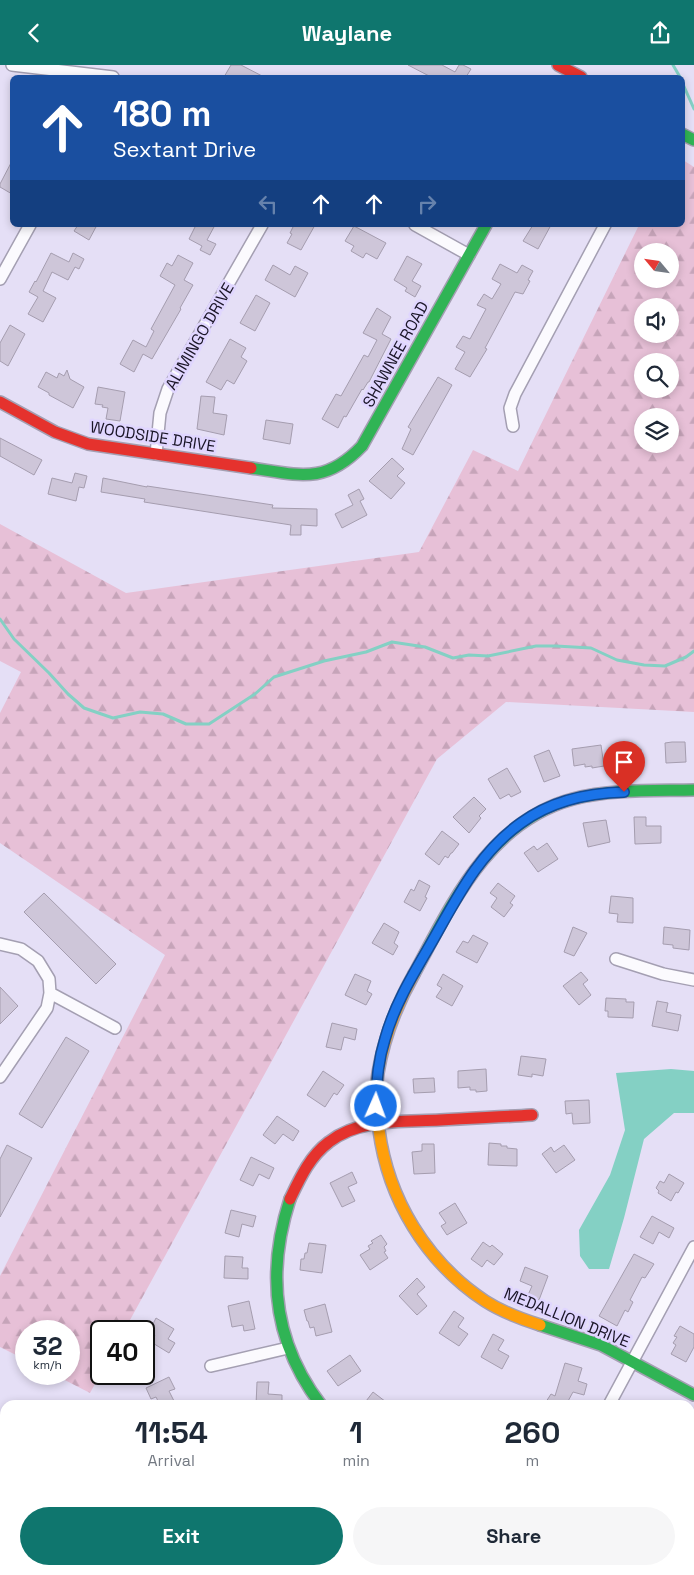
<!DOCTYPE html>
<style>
:root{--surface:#fff;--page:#f6f6f7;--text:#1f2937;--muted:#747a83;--accent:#0f766e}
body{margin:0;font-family:"Space Grotesk",sans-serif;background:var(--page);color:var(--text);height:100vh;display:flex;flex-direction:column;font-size:19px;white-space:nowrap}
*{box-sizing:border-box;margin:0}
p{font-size:16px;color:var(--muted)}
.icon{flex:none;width:28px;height:28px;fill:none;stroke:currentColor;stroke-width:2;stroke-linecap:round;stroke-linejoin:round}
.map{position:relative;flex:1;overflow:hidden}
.details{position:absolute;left:0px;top:1335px;width:695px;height:175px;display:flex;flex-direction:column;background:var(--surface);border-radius:15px 15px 0 0;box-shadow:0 2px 8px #0003}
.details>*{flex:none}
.guide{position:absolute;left:10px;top:10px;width:675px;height:152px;border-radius:8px;box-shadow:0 2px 8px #0003;background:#1a4fa0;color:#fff;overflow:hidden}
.needle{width:32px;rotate:299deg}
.controls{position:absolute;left:634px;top:178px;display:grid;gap:10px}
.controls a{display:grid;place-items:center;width:45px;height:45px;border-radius:50%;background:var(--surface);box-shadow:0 2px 8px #0003;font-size:25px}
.speed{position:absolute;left:15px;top:1255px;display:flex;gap:10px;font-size:25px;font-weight:700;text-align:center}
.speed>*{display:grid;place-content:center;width:65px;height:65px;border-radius:50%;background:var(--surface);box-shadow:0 2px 8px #0003;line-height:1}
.speed small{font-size:12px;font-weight:400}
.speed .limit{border:2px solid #111;border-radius:8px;background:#fff;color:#111}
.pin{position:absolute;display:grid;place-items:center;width:42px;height:42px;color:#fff;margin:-51px -21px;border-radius:50% 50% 50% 0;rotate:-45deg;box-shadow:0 0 5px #0007}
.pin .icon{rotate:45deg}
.me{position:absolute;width:55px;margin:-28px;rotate:2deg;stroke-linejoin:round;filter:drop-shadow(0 0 4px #0008)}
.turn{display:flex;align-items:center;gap:18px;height:105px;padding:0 20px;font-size:22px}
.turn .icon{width:65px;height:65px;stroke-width:2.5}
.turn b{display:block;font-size:35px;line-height:42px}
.lanes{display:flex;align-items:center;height:48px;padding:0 20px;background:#0003;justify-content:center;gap:25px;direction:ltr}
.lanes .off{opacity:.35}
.eta{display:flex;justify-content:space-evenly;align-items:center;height:85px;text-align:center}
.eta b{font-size:30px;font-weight:700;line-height:35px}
.cta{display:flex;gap:10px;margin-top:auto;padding:10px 20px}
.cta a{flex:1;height:58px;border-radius:30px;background:var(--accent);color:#fff;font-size:20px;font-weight:700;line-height:58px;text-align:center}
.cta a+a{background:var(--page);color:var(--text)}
header{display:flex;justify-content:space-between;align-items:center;height:65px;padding:0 20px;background:var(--accent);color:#fff;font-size:22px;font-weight:700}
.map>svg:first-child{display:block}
.forest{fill:url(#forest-firs);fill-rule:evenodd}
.water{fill:#84d0c4}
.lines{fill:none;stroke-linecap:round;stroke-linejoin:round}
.stream{stroke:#84d0c4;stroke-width:3}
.building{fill:#cec6d9;stroke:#a59daf}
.street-casing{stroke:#a49fb2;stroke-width:14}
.fast-casing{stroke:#a49fb2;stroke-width:14}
.slow-casing{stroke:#a49fb2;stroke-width:14}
.jam-casing{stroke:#a49fb2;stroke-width:14}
.street{stroke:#fbfafe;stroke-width:11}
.fast{stroke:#30b455;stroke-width:11}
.slow{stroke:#ff9f0a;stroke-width:11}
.jam{stroke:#e5322d;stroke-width:11}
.route-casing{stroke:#114b97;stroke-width:12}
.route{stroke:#1a73e8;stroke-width:9}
.labels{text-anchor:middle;stroke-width:5;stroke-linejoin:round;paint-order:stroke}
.street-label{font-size:16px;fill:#1a1527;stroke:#e0d6ff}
</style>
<header><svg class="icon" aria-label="back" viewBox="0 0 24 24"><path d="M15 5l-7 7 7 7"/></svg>Waylane<svg class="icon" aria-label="share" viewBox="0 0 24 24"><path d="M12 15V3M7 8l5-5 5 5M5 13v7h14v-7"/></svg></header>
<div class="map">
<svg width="694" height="1510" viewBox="0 0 694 1510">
<defs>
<pattern id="forest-firs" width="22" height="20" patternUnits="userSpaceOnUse" patternTransform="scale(1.25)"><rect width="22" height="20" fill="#e7c0d7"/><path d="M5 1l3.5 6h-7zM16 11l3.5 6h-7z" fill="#c6a4b9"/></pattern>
</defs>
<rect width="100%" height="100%" fill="#e5dff6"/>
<path class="forest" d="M683,95L694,102V647L506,637L437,694L124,1266H101V1308L90,1328L53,1309H69V1266H26V1295L0,1282V1211L165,890L0,778V648L21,607L0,596V459L126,528L419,487L473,385L518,406L639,160H682ZM642,186H670V214H642ZM642,241H670V269H642ZM642,296H670V324H642ZM642,351H670V379H642Z"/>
<path class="water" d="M671,1004L694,1006V1048H674L644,1074L624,1153L609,1204H589L580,1191L579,1165L610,1110L625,1065L616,1008Z"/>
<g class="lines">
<path class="stream" d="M673,0L680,12
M682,17L694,44
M0,554L14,574L49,608L68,629L84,643L113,653L140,647L163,649L186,659H209L255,629L274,612L324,596L366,587L392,577L425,582L453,593L469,590L488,591L536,581H556L591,583L617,595L644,600L665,601L686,592L694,586"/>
</g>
<path class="building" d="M231,0H241L264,12H224Z
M408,0H442L455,7L459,0H463L471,4L466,12H431Z
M12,96V129L0,122V119Z
M78,160H97L89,175L74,166Z
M196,160H215L207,175L216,179L210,190L200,185L202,181L189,174Z
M294,160H315L301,185L287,178L292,169L290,168Z
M533,160H551L538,184L523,176Z
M354,161L386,178L377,194L366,188L363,193L351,186L354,181L345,176Z
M51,188L69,197L73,188L84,194L79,204L75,202L68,215L52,207L43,226L56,233L43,257L28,249L38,232L29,227L35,216L36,217Z
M178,190L193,198L184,215L193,220L180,243L181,244L152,294L143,289L134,307L120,299L133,275L146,282L154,266L151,264L175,220L160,211L167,198L172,201Z
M407,191L422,199L412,216L421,221L415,232L405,226L407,223L394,215Z
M500,199L517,208L522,200L533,206L528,215L530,216L523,229L515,227L485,283L487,284L470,312L455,304L465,287L456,282L463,271L470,274L486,244L477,240L484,229L492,234L501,219L492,214Z
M273,200L290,210L295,201L308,208L295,232L265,215Z
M256,230L270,238L255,266L240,258Z
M377,243L391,252L382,269L391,274L369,317H368L363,325L362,324L346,352L344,351L338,363L322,354L336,329L341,331L364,290L368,292L377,275L363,268Z
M10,260L25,269L8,301L0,296V278Z
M230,274L246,283L241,292L247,296L234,319L227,315L221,325L206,317Z
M67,305L70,314L84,322L73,343L49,330V328L38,322L46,307L57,313L59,308L64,311Z
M438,312L452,320L413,390L402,384L411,364L408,362Z
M98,322L125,327L120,356L106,354L108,343L102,342L103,340L95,339Z
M201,331L215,332L213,348L227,350L224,370L197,364Z
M266,355L293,359L290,379L263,374Z
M0,373L42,395L34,410L0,391Z
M392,393L404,404L397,411L405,418L391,434L369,416Z
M75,408L87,411L84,423L79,422L76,436L48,429L52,413L72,418Z
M103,413L147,422V421L273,440L272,443L317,444V461L301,460V470H290L291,460L144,437L145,434L101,427Z
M359,424L364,434L360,436L367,450L342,463L335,449L353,440L348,430Z
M672,677H685L686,697L666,698L665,678Z
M601,680L604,701L592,703V701L585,702V699L574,701L572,684Z
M641,684L642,699L621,700L620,685Z
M549,685L560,711L544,717L534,691Z
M507,703L521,727L511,732L509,729L500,734L488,714Z
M474,732L486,744L479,751L481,753L469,768L453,752Z
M634,752H646V761H661V778L635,779Z
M606,755L610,777L588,782L583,758Z
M442,766L459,779L452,788H451L448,793L445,791L439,800L425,789Z
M547,778L558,794L538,807L524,788L534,781L537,785Z
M419,815L430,821L425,832L427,833L420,846L404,837L411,824L414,826Z
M498,818L515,831L510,838L513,840L504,852L491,842L497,833L490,828Z
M44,828L116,899L96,919L24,847Z
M611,831L633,833V858L617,857L618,849L609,848Z
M384,858L399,867L394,878L398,881L393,890L372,878Z
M573,862L587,868L574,891L564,887Z
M664,862L690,865L689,885L673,883V880L663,879Z
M473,870L488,878L477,898L456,887L463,876L468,878Z
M581,907L588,915L583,919L591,930L579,940L563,921Z
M355,909L371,916L367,926L372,929L366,940L345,930Z
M443,909L463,921L452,941L436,932L442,923L437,920Z
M0,922L18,941L0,959Z
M606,933L626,934V937H634L633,953L608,952V946H605Z
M657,936L668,938L666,947L681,950L678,966L652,961Z
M332,958L357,964L355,975L344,972L341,985L326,982Z
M66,972L89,986L42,1063L19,1049Z
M521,991L546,994L543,1011L532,1009V1012L518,1010Z
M486,1004L487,1026L476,1027V1025H470V1022L458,1023V1006Z
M323,1006L344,1020L337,1030L334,1028L325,1042L307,1030Z
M434,1013L435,1027L414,1028L413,1014Z
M589,1035L590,1058L573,1059L572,1048L566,1049L565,1036Z
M277,1051L299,1066L293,1076L283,1069L275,1079L263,1070Z
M489,1078L501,1079V1081H507V1083L517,1084V1101L488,1100Z
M422,1079H434L435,1108L414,1109L412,1087L422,1086Z
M7,1080L32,1093L0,1152V1094Z
M564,1080L575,1095L556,1108L542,1089L551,1082L554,1087Z
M251,1092L274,1103L269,1114L259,1109L253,1121L240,1115Z
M352,1107L357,1118L348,1122L355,1136L342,1142L330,1118Z
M669,1109L684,1118L678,1128L676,1127L671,1136L658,1128L659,1126L656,1123L660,1116L664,1118Z
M455,1138L467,1158L447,1170L441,1161L446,1158L439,1148Z
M231,1145L256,1151L253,1162L242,1159L239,1172L225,1168Z
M652,1151L674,1163L669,1173L659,1167L653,1179L640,1172Z
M381,1170L387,1179L384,1182L386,1186L384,1187L388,1193L370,1205L360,1190L370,1184L368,1181L373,1178L371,1176Z
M483,1177L490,1182L492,1180L503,1189L494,1200L487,1195L482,1202L471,1194Z
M309,1178L326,1180L322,1208L300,1205L301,1194H304L305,1188H307Z
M634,1189L654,1199L645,1213L642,1212L630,1235L633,1237L628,1247L625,1245L617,1261L599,1251Z
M225,1191L243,1192L242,1203H248V1214L224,1213Z
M525,1202L548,1211L539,1235L528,1230L532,1221L520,1216Z
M417,1213L425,1222L417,1229L427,1241L417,1250L399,1231Z
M249,1236L255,1264L244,1266L243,1260L232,1262L228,1241Z
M325,1239L332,1267L316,1271L314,1262L310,1263L308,1256H307L304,1245Z
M454,1246L464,1253L458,1262L468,1269L459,1281L439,1268Z
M156,1253L174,1264L168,1274L175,1278L169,1288L151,1277L155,1270L149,1267Z
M680,1261L694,1269V1282L686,1297L671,1289L676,1280L673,1278L677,1272L674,1271Z
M493,1269L504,1275L498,1285L509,1291L502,1304L481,1292Z
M350,1290L361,1306L338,1321L327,1306Z
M565,1298L582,1303L578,1316L587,1319L584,1330L573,1327L567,1338L572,1340H544L551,1329L555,1331Z
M169,1312L175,1324L169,1326L176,1340H160L156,1332L151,1334L146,1323Z
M257,1317H269L268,1329L282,1330V1340H256Z
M373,1327L390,1340H363Z"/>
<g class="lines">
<g class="street-casing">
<path id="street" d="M12,0L113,12
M415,160L469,190
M0,214L30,160
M513,361L510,343L515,329L605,160
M156,389L160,348L168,324L262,160
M0,879L21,884L38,896L49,914L50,928L47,943L0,1012
M616,894L663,909L694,915
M50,928L115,963
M211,1301L288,1283
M609,1340L694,1182
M0,1396L5,1399
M0,1428L5,1418
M0,1438L5,1441
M690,1482L694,1474
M2,1510L5,1505
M80,1510L82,1505
M115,1510L118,1505
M674,1510L677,1505"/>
</g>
<g class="fast-casing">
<path id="fast" d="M682,69L694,75
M251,403C299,410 325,420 362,381L486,160
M414,909C452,839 488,757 573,734C611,724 654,726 694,725
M290,1134C266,1208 273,1277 321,1340
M540,1260L601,1280L694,1330"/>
</g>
<g class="slow-casing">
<path id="slow" d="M414,909C396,941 384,972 378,1008C375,1027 376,1047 379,1065C388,1134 426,1197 485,1236C502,1247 521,1254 540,1260"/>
</g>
<g class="jam-casing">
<path id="jam" d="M558,0L581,12
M0,337L55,367L88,379L251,403
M290,1134C300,1113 310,1091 329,1077C360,1053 402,1057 440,1055C471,1053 501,1052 532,1050"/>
</g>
<use href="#street" class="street"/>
<use href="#fast" class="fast"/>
<use href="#slow" class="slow"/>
<use href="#jam" class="jam"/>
</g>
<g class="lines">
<g class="route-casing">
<path id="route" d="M376,1041C376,1018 378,996 385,974C394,941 412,911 429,882C455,837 477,789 521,758C551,736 587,728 624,727"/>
</g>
<use href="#route" class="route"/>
</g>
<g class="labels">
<g class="street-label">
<text transform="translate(199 271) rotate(-60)" y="6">ALIMINGO DRIVE</text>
<text transform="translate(395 289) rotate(-61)" y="6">SHAWNEE ROAD</text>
<text transform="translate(153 371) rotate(9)" y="6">WOODSIDE DRIVE</text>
<text transform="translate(567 1252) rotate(22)" y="6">MEDALLION DRIVE</text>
</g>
</g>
</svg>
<div class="controls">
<a><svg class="needle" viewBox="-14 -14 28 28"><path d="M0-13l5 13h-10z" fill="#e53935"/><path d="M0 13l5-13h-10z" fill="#747a83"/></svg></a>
<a><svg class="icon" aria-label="sound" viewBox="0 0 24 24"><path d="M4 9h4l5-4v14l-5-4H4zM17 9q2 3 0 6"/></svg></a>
<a><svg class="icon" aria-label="search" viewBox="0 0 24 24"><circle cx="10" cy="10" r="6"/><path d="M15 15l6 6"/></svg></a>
<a><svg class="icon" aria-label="layers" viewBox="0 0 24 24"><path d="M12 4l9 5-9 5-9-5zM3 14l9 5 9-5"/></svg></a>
</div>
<div class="speed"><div>32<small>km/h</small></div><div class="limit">40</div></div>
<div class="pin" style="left:624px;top:727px;background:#d93025"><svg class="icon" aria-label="arrive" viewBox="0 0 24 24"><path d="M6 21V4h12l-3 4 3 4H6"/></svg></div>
<svg class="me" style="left:376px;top:1041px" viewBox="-20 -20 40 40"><circle r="17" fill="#1a73e8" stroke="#fff" stroke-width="3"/><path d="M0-11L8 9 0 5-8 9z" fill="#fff"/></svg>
<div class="guide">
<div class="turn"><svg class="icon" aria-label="ahead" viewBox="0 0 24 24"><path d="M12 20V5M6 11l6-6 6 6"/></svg><div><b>180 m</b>Sextant Drive</div></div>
<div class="lanes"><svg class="icon off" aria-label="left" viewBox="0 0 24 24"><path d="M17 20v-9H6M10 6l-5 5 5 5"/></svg><svg class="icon" aria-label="ahead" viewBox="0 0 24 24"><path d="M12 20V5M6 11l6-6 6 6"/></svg><svg class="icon" aria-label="ahead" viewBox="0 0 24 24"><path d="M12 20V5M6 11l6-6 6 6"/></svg><svg class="icon off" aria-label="right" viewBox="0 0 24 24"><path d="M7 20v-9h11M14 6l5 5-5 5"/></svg></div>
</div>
<section class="details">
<div class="eta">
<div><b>11:54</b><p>Arrival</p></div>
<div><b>1</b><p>min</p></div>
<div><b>260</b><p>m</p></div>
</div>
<div class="cta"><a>Exit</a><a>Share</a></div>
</section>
</div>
